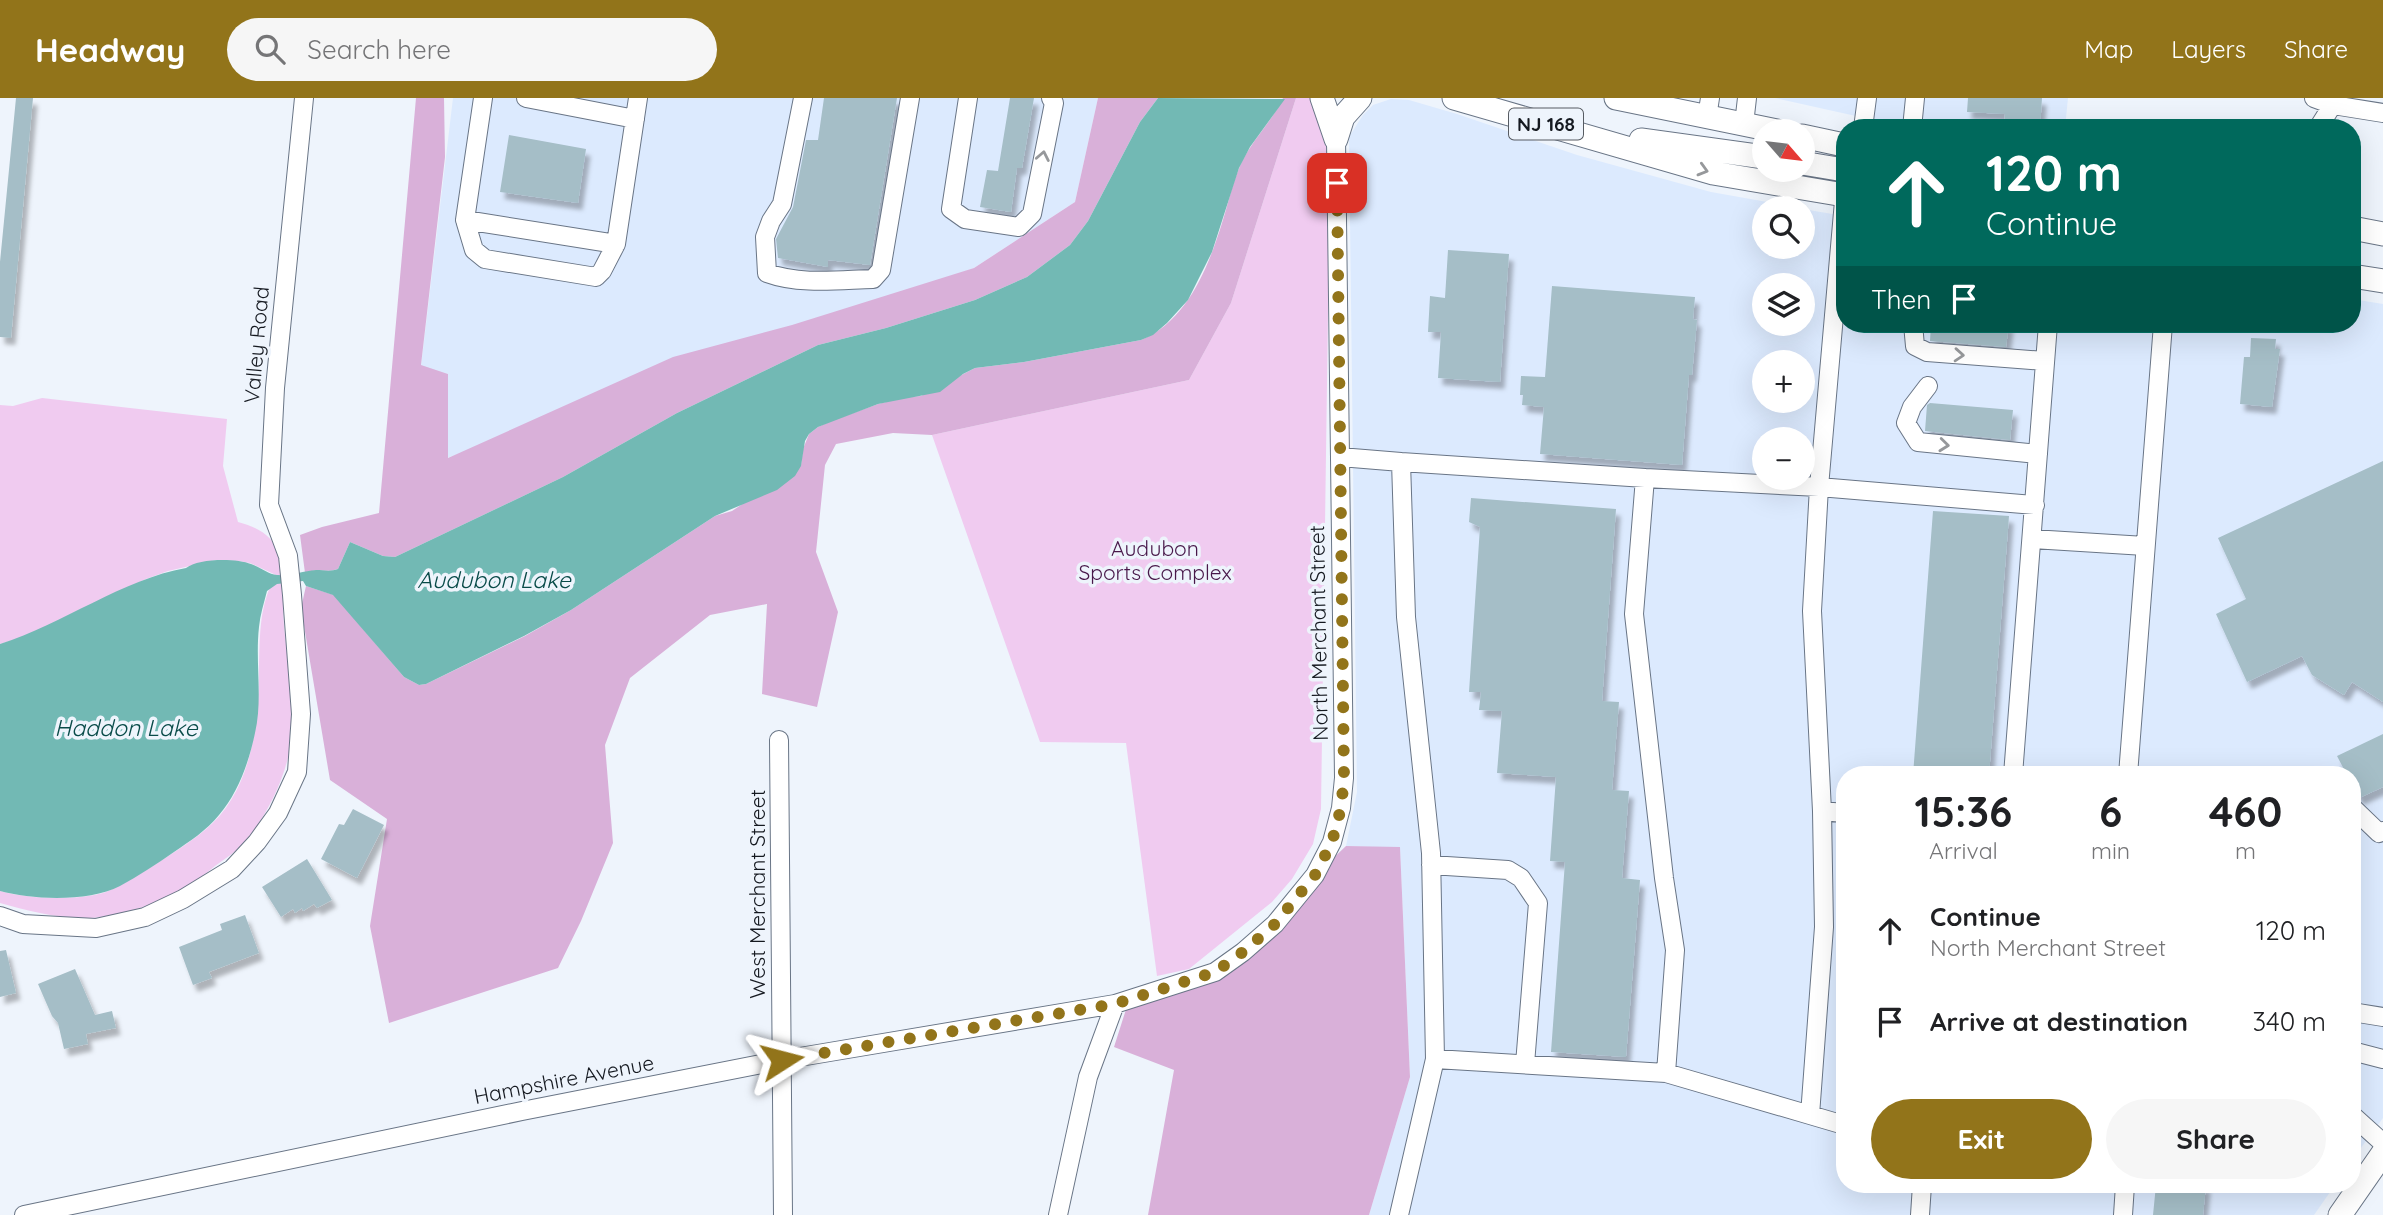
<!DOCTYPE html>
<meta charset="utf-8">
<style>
:root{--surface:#fff;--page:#f6f6f6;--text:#202124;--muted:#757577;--accent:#92741a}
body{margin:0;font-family:Quicksand,sans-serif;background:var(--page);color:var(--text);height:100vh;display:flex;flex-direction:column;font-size:26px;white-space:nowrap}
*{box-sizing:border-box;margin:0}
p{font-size:23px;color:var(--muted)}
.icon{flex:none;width:38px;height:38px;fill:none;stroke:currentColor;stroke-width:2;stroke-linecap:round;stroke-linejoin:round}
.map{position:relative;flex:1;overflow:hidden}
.side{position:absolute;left:1836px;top:668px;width:525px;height:427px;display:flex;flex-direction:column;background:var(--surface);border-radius:28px;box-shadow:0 7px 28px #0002}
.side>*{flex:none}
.top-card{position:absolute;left:1836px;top:21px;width:525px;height:214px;border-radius:28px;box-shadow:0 7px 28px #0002;background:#00695c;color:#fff;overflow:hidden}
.needle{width:46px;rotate:118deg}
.buttons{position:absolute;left:1752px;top:21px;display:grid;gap:14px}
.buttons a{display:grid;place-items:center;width:63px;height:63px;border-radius:50%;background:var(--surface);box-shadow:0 7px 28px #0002;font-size:35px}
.pin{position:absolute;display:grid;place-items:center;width:60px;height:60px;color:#fff;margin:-30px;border-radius:14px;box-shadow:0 4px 10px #0006}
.me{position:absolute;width:77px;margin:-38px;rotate:81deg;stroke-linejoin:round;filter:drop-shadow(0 0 5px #0008)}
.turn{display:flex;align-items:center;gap:24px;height:147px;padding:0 35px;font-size:32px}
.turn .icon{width:91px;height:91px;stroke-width:2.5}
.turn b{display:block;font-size:49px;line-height:60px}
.then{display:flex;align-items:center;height:66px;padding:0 35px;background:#0003;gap:14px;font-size:26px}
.eta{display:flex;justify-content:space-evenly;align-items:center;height:119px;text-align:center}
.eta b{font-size:42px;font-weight:700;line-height:49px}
.button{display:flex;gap:14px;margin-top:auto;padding:14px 35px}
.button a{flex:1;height:80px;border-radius:42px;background:var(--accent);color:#fff;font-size:28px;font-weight:700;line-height:80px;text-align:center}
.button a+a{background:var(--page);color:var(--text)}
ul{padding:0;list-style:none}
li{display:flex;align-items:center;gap:21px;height:91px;padding:0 35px}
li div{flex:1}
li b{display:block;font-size:26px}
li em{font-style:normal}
header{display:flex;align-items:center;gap:42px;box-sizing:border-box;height:98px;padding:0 35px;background:var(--accent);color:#fff}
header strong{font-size:33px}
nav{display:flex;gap:38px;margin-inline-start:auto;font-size:24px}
.search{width:490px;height:63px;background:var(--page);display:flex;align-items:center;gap:18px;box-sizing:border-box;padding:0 24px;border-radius:38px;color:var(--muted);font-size:26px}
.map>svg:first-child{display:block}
.built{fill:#dceafe;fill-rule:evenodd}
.green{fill:#f0cbf0}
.forest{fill:#d9b0d9}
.water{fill:#72b9b4}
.building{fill:#a5bec7;filter:url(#shadow)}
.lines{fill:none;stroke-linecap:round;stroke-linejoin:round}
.minor-casing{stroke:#697586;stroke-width:20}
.major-casing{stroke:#697586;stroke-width:25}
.minor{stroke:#fff;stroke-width:18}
.major{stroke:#fff;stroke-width:23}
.oneway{stroke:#96989b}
.route{stroke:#92741a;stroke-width:12;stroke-dasharray:0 21.6}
.labels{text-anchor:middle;stroke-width:7;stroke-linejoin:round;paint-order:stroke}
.shield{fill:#eef4fc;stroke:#565b62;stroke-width:2}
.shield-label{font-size:19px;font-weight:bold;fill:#151920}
.street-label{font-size:21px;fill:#151920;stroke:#eef4fc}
.park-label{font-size:21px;fill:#48184a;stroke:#eef4fc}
.water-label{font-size:23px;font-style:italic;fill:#094b49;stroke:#eef4fc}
</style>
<header>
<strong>Headway</strong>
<div class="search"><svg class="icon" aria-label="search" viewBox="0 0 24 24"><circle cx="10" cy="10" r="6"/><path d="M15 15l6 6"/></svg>Search here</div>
<nav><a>Map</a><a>Layers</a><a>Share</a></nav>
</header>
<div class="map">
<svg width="2383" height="1117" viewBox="0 0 2383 1117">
<defs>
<filter id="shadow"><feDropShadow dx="4.5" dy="7" stdDeviation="2" flood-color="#0004"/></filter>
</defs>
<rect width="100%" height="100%" fill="#eef4fc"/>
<path class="built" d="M453,0H1098L1075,104L974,170L447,360L448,276L421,268Z
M1775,0H2068L2065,30H1910Z
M1391,1L1409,2L1457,16L1577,57L1711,94L1801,110H1764V149H1802L1803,111L1844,118V226H2352V201L2383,206V1020L2352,1062V677H1844V1087H2335L2314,1117H1369L1410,979L1400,750L1346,748L1357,694L1349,39L1363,17L1373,7ZM1764,187H1802V226H1764ZM1764,264H1802V303H1764ZM1764,341H1802V380H1764Z"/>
<path class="green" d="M1296,0H1323L1331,2L1321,711L1313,746L1292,781L1272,804L1189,871L1157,878L1126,645L1040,644L932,337L1189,282L1231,205Z
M42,300L227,321L223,368L238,424C297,439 280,482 284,528C288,570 297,613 289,655C283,684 268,713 251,737C242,749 228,759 215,768C205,776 196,784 185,791C161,805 117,819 89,820C59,821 28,813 0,805V793C28,801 78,803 106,794C121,788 134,779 148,771C167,759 188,746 205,732C252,694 259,625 259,570C260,536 259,507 276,477L250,465L238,463L216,462L168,473L146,481L27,538L0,546V307L13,308Z"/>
<path class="forest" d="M416,0H444L445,59L421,267L448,276V360L673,259L792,227L974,170L1075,104L1098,0H1158L1140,24L1088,123L1070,147L1027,179L975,202L886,230L818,247L677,315L563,379L395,459L383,458L350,444L338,471C327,475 316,470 305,475L300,437L322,429L379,415Z
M1283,0H1296L1231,205L1189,282L932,337L893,335L836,346L825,367L816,454L838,514L817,609L762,596L767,506L710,517L630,580L605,647L613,745L581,823L558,870L389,925L370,828L387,721L330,682L301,510L306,488L334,497L404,579L419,587L426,586L525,538L571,512L715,418L732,413L801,367L803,351L809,336L818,329L831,323L878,306L906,299L921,298L975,270L1024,264L1141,242C1187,223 1208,170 1222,125C1228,107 1232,86 1240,68C1251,43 1271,25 1283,0Z
M1346,748L1400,749L1410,979L1369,1117H1148L1174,972L1114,949L1129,902L1215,874Z"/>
<path class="water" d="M1158,0L1285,1L1250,49L1239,70L1212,154L1188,202L1167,225L1153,237L1141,242L1024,264L975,270L963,276L940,294L878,306L818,329L809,336L805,343L801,368L795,378L777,392L715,418L571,512L524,538L426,586L419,587L404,579L333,497L306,488L303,483L277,486L267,493C264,505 260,517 259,529C255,565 263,600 255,635C249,664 238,695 219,717C206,733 190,743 174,754C157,766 138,778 120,788C89,804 33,802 0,793V546C63,526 123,481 186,470C198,460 237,460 251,466C260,469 268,476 277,477C290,478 303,473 316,472C324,472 330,474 338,471L350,444L383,458L395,459L563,379L677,315L818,247L886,230L975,202L1027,179L1070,147L1088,123L1140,24Z"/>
<path class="building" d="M16,0H33L11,240L0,239V164Z
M824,0H897L870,167L828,162V169L778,160L776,141L793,109L806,42H818Z
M1010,0H1034L1022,70H1017L1011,114L980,109L987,72L998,73Z
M1968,0H2042L2040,30H2004L2005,16L1967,14Z
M509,37L586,51L578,105L500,94Z
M1448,152L1509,156L1500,284L1438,280L1441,234H1428L1430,198L1445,200Z
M1552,188L1695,199L1693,221L1697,222L1692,277H1689L1682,367L1540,356L1544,309L1522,307L1523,297H1520L1521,278L1545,279Z
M1931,226H2009L2006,249L1930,243Z
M2251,240L2276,241L2275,251H2280L2272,309L2240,306L2244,259H2250Z
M1930,305L2013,312L2010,342L1925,333L1927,307Z
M2383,363V604L2352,584L2344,597L2312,577L2302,558L2247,584L2216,516L2246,501L2218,440Z
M1471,400L1616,411L1602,603L1619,604L1612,692L1629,693L1622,780L1640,782L1626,959L1551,954L1565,764L1550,763L1556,679L1497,675L1502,613L1479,612L1481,594H1469L1480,429L1469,424Z
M1933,413L2009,418L1989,677H1913Z
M2383,636V689L2359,700L2352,689V677H2347L2337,658Z
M353,711L384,727L357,780L321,761L339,726L344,727Z
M307,761L332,802L317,810L314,806L303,813L302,810L295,815L293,811L281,819L262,789Z
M245,817L259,855L209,874L212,880L193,887L179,849L222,832L220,826Z
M6,852L16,895L0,899V853Z
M75,871L95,917L112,913L116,930L86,936L88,946L64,951L58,925L52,918L38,886Z
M2156,1087H2206L2203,1117H2153Z"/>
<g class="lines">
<g class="minor-casing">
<path id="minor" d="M483,0L465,122L616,146L638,0
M526,0L635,21
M803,0L782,106L771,123L765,139L767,175C800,187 838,182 873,181L881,172L910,0
M968,0L951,111L965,121L1019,129L1032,116L1054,5L1051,0
M2314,0L2333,7L2383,15
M1707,19L1710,0
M1744,26L1747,0
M1863,30L1867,0
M1912,30L1915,0
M2318,30L2337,0
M1844,103L1819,389L1812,513L1822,713L1824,829L1810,1017L1666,975L1435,961L1431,755L1406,519L1401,364L1645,380L1819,389L2035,407
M465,122L474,152L485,161L596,179L602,173L616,146
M1913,226L1915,248L1927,254L2045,263
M1928,288L1912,309L1906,325L1918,344L2038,356
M1340,359L1401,364
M1645,380L1634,516L1664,780L1675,852L1666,975
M2032,441L2145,448
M779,642L783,1117
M2013,677L2048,226
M2128,677L2163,226
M2352,709L2379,735L2383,733
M1822,713L1844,715
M1431,767L1508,772L1521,780L1538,805L1525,966
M0,818L23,826L96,830L145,819L183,801L232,771L257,744L278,715L297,674L301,616L292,497L288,458L269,407L275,290L304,0
M2352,914L2383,919
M2352,953L2383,961
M1810,1017L1844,1027
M2352,1017L2383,1045
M24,1117L522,1013L782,962L1115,906L1215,874L1243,854L1275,826L1315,777L1332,744L1341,710L1344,680L1336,41
M1058,1117L1088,979L1115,906
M1399,1117L1435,961
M1920,1117L1922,1087
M2123,1117L2125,1087"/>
</g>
<g class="major-casing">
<path id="major" d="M1322,0L1336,41
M1454,0L1713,75L1844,97
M1616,0L1777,33
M1802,38L1844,47
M1336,41L1343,19L1360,0
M1641,42L1764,59
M1802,65L1844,72
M2352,130L2383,136
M2352,178L2383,183
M2340,1117L2383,1055"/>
</g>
<use href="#minor" class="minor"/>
<use href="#major" class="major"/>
</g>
<defs><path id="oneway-chevron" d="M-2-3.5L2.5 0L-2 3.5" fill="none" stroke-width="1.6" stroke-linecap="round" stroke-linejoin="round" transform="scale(1.75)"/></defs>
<g class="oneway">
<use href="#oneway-chevron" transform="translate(1043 58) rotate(-79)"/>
<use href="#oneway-chevron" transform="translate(1703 72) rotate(16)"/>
<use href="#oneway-chevron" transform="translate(1959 257) rotate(4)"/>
<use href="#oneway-chevron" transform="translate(1944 347) rotate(6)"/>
</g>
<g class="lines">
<path class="route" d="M782,962L1115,906L1215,874L1243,854L1275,826L1315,777L1332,744L1341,710L1344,680L1337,85"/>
</g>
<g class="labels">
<rect class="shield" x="1509" y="10.5" width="74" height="31" rx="5"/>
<g class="shield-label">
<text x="1546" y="33">NJ 168</text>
</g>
<g class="street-label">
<text transform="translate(257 247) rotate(-85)" y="7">Valley Road</text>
<text transform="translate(1319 535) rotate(-91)" y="7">North Merchant Street</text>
<text transform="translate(758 796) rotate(-90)" y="7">West Merchant Street</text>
<text transform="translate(564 982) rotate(-11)" y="7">Hampshire Avenue</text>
</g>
<g class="park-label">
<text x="1155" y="458">Audubon<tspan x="1155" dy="24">Sports Complex</tspan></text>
</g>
<g class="water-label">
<text x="494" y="490">Audubon Lake</text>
<text x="126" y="638">Haddon Lake</text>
</g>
</g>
</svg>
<div class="buttons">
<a><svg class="needle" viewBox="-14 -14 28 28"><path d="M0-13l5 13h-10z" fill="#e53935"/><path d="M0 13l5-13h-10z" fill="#757577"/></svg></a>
<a><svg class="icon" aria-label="search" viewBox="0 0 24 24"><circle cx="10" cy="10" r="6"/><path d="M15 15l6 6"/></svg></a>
<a><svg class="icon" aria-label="layers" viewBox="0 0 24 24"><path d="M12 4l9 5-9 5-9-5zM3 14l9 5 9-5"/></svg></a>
<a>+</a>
<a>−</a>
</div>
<div class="pin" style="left:1337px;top:85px;background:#d93025"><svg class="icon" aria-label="arrive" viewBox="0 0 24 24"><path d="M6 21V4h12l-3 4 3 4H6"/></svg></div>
<svg class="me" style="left:782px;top:962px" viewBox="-20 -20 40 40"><path d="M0-17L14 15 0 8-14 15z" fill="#92741a" stroke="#fff" stroke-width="4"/></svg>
<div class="top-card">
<div class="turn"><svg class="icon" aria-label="ahead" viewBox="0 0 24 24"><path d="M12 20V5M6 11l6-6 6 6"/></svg><div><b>120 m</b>Continue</div></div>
<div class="then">Then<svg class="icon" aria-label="arrive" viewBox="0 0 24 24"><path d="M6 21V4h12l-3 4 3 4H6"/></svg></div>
</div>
<section class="side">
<div class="eta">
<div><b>15:36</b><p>Arrival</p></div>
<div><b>6</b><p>min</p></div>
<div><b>460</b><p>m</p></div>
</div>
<ul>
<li><svg class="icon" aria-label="ahead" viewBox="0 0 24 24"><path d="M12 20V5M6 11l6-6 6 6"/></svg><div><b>Continue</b><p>North Merchant Street</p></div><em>120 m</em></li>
<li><svg class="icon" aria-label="arrive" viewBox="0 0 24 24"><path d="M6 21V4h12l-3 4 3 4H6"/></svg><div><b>Arrive at destination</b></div><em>340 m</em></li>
</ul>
<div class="button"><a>Exit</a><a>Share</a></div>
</section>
</div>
